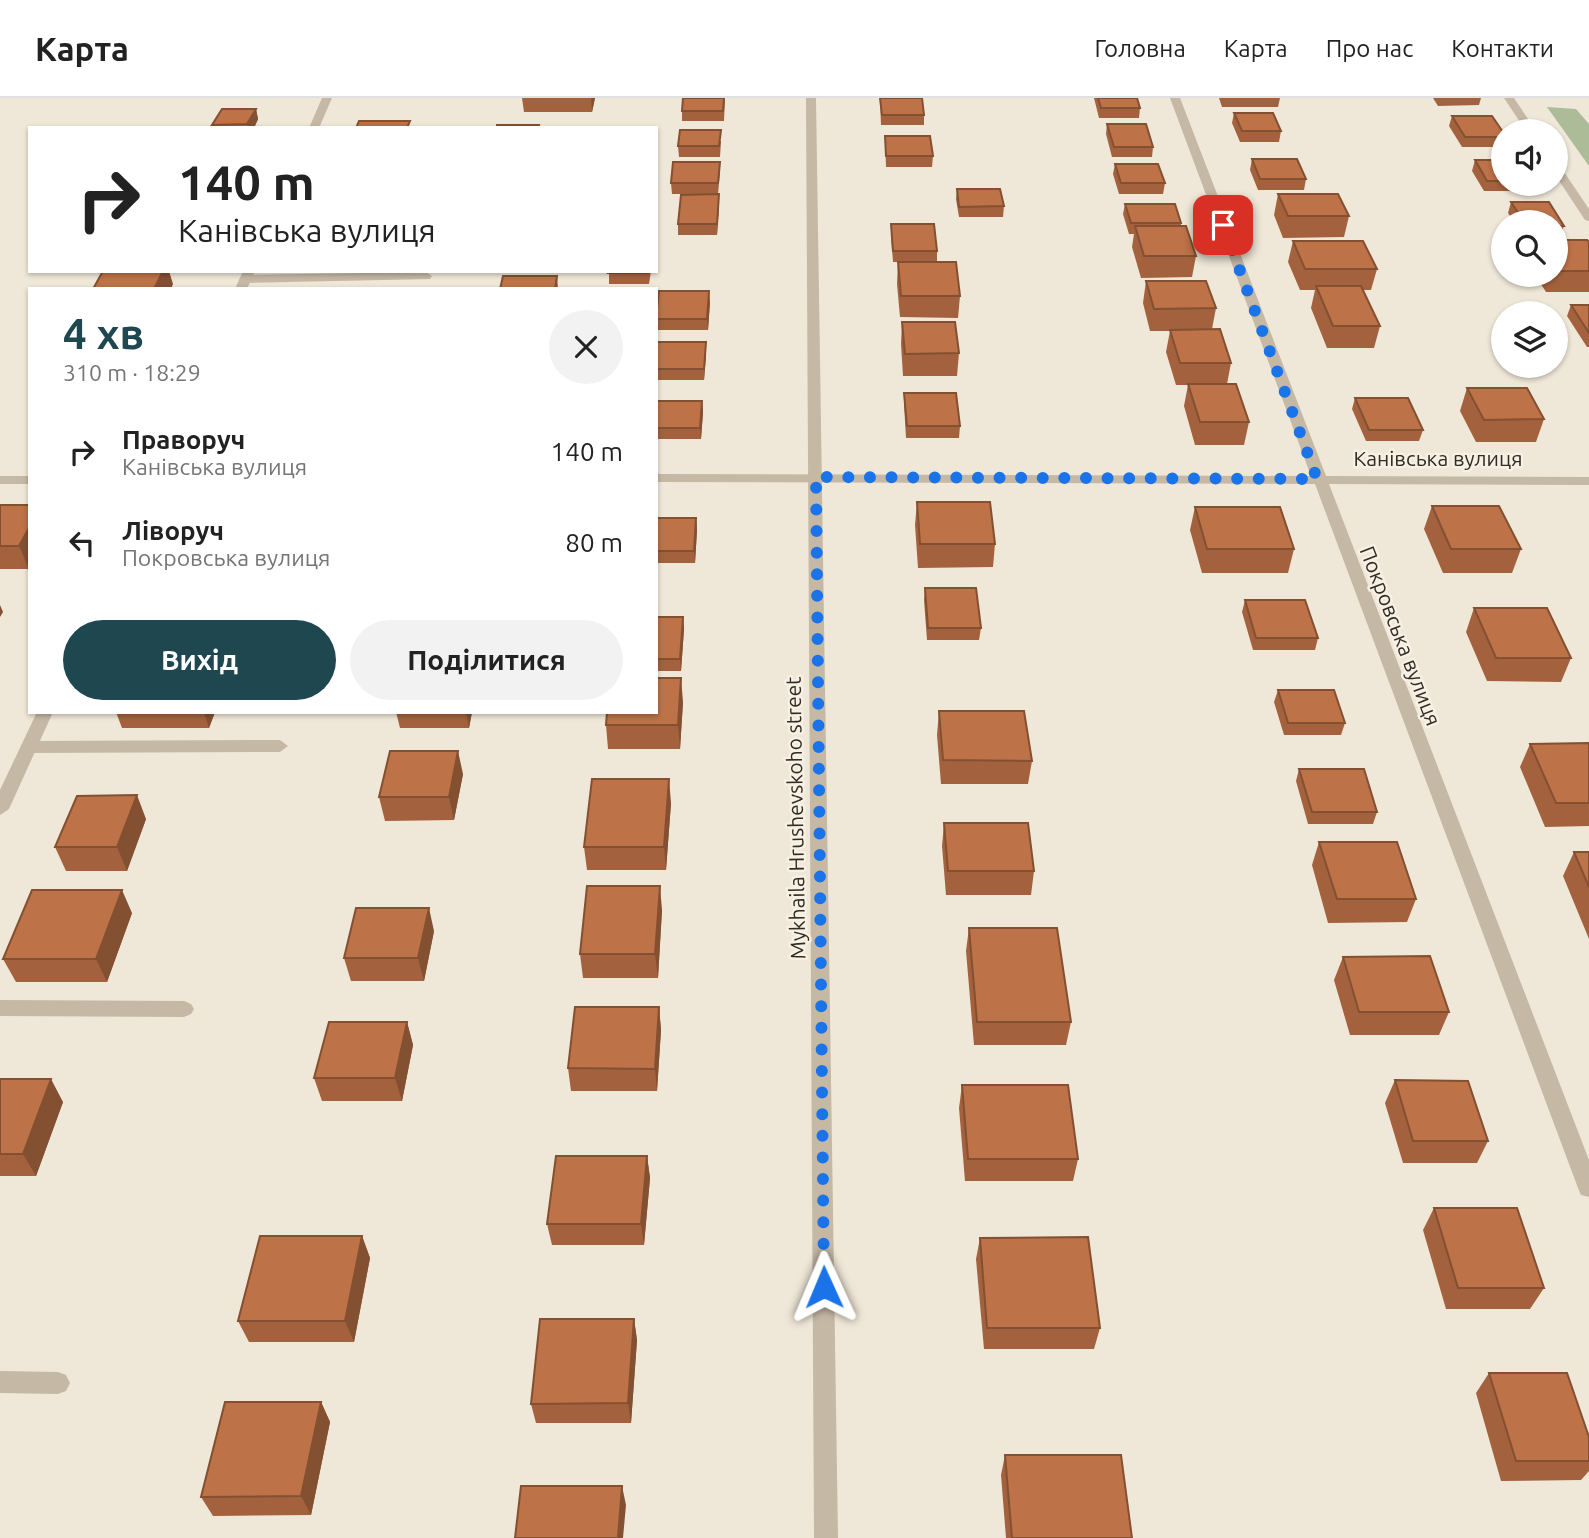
<!DOCTYPE html>
<html lang="uk">
<meta charset="utf-8">
<style>
:root{--surface:#fff;--page:#f2f2f2;--text:#222;--muted:#767676;--line:#e0e0e0;--accent:#1e4750}
body{margin:0;font-family:Ubuntu,sans-serif;background:var(--page);color:var(--text);height:100vh;display:flex;flex-direction:column;font-size:26px;white-space:nowrap}
*{box-sizing:border-box;margin:0}
p{font-size:23px;color:var(--muted)}
.icon{flex:none;width:38px;height:38px;fill:none;stroke:currentColor;stroke-width:2;stroke-linecap:round;stroke-linejoin:round}
.map{position:relative;flex:1;overflow:hidden}
.panel{position:absolute;left:28px;top:189px;width:630px;height:427px;display:flex;flex-direction:column;background:var(--surface);border-radius:0px;box-shadow:0 2px 5px #0004}
.panel>*{flex:none}
.top-card{position:absolute;left:28px;top:28px;width:630px;height:147px;border-radius:0px;box-shadow:0 2px 5px #0004;background:#fff;color:var(--text);overflow:hidden}
.buttons{position:absolute;left:1491px;top:21px;display:grid;gap:14px}
.buttons a{display:grid;place-items:center;width:77px;height:77px;border-radius:50%;background:var(--surface);box-shadow:0 2px 5px #0004;font-size:35px}
.pin{position:absolute;display:grid;place-items:center;width:60px;height:60px;color:#fff;margin:-30px;border-radius:14px;box-shadow:0 4px 10px #0006}
.me{position:absolute;width:77px;margin:-38px;rotate:359deg;stroke-linejoin:round;filter:drop-shadow(0 0 5px #0008)}
.turn{display:flex;align-items:center;gap:24px;height:147px;padding:0 35px;font-size:32px}
.turn .icon{width:91px;height:91px;stroke-width:2.5}
.turn b{display:block;font-size:49px;line-height:60px}
.round{display:grid;place-items:center;flex:none;width:74px;height:74px;border-radius:37px;background:var(--page)}
.head{display:flex;align-items:center;justify-content:space-between;height:119px;padding:0 35px}
h1{font-size:42px;font-weight:700;line-height:52px;color:var(--accent)}
.cta{display:flex;gap:14px;margin-top:auto;padding:14px 35px}
.cta a{flex:1;height:80px;border-radius:42px;background:var(--accent);color:#fff;font-size:28px;font-weight:700;line-height:80px;text-align:center}
.cta a+a{background:var(--page);color:var(--text)}
ul{padding:0;list-style:none}
li{display:flex;align-items:center;gap:21px;height:91px;padding:0 35px}
li div{flex:1}
li b{display:block;font-size:26px}
li em{font-style:normal}
header{display:flex;align-items:center;gap:42px;box-sizing:border-box;height:98px;padding:0 35px;background:var(--surface);border-bottom:2px solid var(--line)}
header strong{font-size:33px}
nav{display:flex;gap:38px;margin-inline-start:auto;font-size:24px}
.map>svg:first-child{display:block}
.green{fill:#acbc99}
.lines{fill:none;stroke-linecap:round;stroke-linejoin:round}
.service{fill:#c5b8a5;fill-rule:evenodd}
.minor{fill:#c5b8a5;fill-rule:evenodd}
.tertiary{fill:#c5b8a5;fill-rule:evenodd}
.wall{fill:#a3623d}
.shaded-wall{fill:#845032}
.building{fill:#bd7247;stroke:#845032;stroke-width:2}
.route{stroke:#1a73e8;stroke-width:12;stroke-dasharray:0 21.6}
.labels{text-anchor:middle;stroke-width:5;stroke-linejoin:round;paint-order:stroke}
.street-label{font-size:21px;fill:#322b26;stroke:#f7f0e3}
</style>
<header>
<strong>Карта</strong>
<nav><a>Головна</a><a>Карта</a><a>Про нас</a><a>Контакти</a></nav>
</header>
<div class="map">
<svg width="1589" height="1440" viewBox="0 0 1589 1440">
<rect width="100%" height="100%" fill="#efe7d8"/>
<path class="green" d="M1547,9L1576,11L1589,26V68Z"/>
<g class="lines">
<path class="service" d="M426,174L432,178L430,181L245,185L239,181L245,177Z
M280,642L288,648L280,654L29,655L21,649L29,643Z
M0,902L184,903L191,906L194,911L191,916L184,919L0,918Z
M0,1273L58,1274L66,1277L70,1285L66,1293L58,1296L0,1295Z"/>
<path class="minor" d="M322,0H332L319,30H309Z
M1170,0H1180L1326,378L1589,379V387L1329,386L1589,1062V1099L1581,1097L1578,1090L1315,386L656,384V376L1311,378Z
M1504,0H1514L1536,33H1526Z
M1556,67L1560,68L1589,111V123L1585,122L1556,78Z
M243,173H255L247,191H235Z
M0,378H30V386H0Z
M37,614H53L9,711L0,717V692Z"/>
<path class="tertiary" d="M806,0H816L838,1440H814Z"/>
</g>
<path class="wall" d="M522,0H595L592,14H524Z
M725,0L724,23H682V13Z
M880,0L924,17V27H881Z
M1094,0H1137L1140,10L1139,20H1099Z
M1219,0H1280L1278,9H1222Z
M1433,0H1481L1479,7L1438,8Z
M256,11L258,21L254,30H213L212,27Z
M1234,15L1281,33L1279,44H1240L1232,25Z
M1452,18L1503,34V49H1462L1449,28Z
M1107,26L1153,49L1152,59H1112L1106,36Z
M885,38L933,58L932,69H886Z
M721,43L720,59H679L678,48Z
M1252,61L1306,81L1304,92H1258L1250,72Z
M1475,62H1503V86H1536L1534,93H1484L1472,73Z
M1115,66L1165,85L1163,96H1119L1113,76Z
M720,75L718,96H672L671,85Z
M957,91L1004,108L1003,119H959L956,101Z
M1278,96L1349,118L1344,139L1283,140L1274,117Z
M1511,104L1564,128L1560,139H1556V124H1514L1508,115Z
M1125,106L1181,125V128L1196,158L1192,179L1141,180L1132,149L1134,136H1129L1123,116Z
M719,107L717,137H678V126Z
M891,126L937,153V164H893L891,137Z
M1556,142L1589,144V194H1546L1535,177H1556Z
M1293,143L1377,171L1371,192H1363L1380,228L1374,250H1327L1311,210L1315,192H1300L1288,164Z
M898,164L960,198L958,220L900,219L897,186Z
M609,173H651L649,186H609Z
M1146,183L1216,210L1212,231L1231,265L1227,286L1249,324L1244,347H1195L1184,308L1188,287H1176L1166,254L1170,233H1150L1143,205Z
M710,204L708,232H656V215Z
M1571,207H1589V249H1587L1567,218Z
M902,224L959,255L957,278H903L901,246Z
M656,244H706V256L704,282H656Z
M1467,290L1544,321L1536,344H1476L1460,313Z
M904,295L960,328L959,340H906L904,306Z
M1355,300L1423,332L1419,343H1366L1352,311Z
M656,303H702L703,314L701,341H656Z
M917,404L995,446L993,469L918,470L915,427Z
M0,407H30L29,471H0Z
M1432,408L1521,451L1512,475H1443L1424,431Z
M1195,409L1294,451L1288,475H1202L1190,432Z
M656,420H696L697,432L695,465H656Z
M925,490L981,530L979,542H927L924,502Z
M1245,502L1318,540L1315,552H1253L1242,514Z
M1474,510L1571,560L1561,584L1487,583L1466,534Z
M656,519H683L684,531L681,573H656Z
M1278,592L1345,625L1341,637H1284L1274,604Z
M683,604L680,651H608L606,627Z
M939,613L1032,663L1028,686H941L937,637Z
M116,614H215L209,630H122Z
M396,614H472L469,630H400Z
M1589,645V728L1545,729L1520,669L1530,646Z
M1299,671L1377,714L1373,726H1308L1296,683Z
M463,676L454,722L385,723L379,699Z
M671,705L666,772H587L584,749Z
M146,721L127,773H66L55,749Z
M944,725L1034,773L1031,797H946L942,748Z
M1319,744L1416,801L1407,824L1328,825L1312,767Z
M1574,754H1589V841L1563,778Z
M662,812L658,880H583L580,856Z
M132,815L107,884H16L3,861Z
M969,830L1071,924L1066,947H974L966,853Z
M434,833L424,883H351L344,860Z
M1343,859L1449,914L1439,937H1350L1334,882Z
M659,909L661,932L657,993H571L568,970Z
M407,924L413,947L402,1003H322L314,980Z
M0,981L63,1004L36,1078H0Z
M1395,982L1488,1043L1477,1065H1403L1385,1005Z
M962,987L1078,1061L1073,1083H965L959,1010Z
M647,1058L650,1080L644,1147H552L547,1126Z
M1434,1110L1544,1190L1530,1211H1446L1423,1132Z
M362,1138L370,1160L354,1244H249L238,1223Z
M980,1140L1100,1230L1094,1251H984L976,1161Z
M634,1221L637,1242L631,1325H536L531,1306Z
M1489,1275L1589,1339V1373L1581,1382L1501,1383L1476,1295Z
M321,1304L330,1324L311,1417L213,1418L201,1399Z
M1005,1357L1132,1440H1006L1001,1377Z"/>
<path class="shaded-wall" d="M591,0H595L592,14Z
M256,11L258,21L254,30H248L247,26Z
M719,96V107L717,137V126Z
M163,173H169L173,186L171,191H154Z
M557,178L558,191H555Z
M709,193L710,204L708,232L707,221Z
M706,244V256L704,282V271Z
M702,303L703,314L701,341L700,330Z
M696,420L697,432L695,465L694,453Z
M30,428V469L29,471L19,448Z
M0,507L3,514L0,519Z
M683,519L684,531L681,573L680,561Z
M681,580L683,604L680,651L678,627Z
M204,614H215L209,630Z
M466,614H472L469,630Z
M458,653L463,676L454,722L449,699Z
M669,681L671,705L666,772L664,749Z
M137,697L146,721L127,773L117,749Z
M660,788L662,812L658,880L655,856Z
M122,792L132,815L107,884L96,861Z
M429,810L434,833L424,883L418,860Z
M659,909L661,932L657,993L655,971Z
M407,924L413,947L402,1003L395,980Z
M51,981L63,1004L36,1078L23,1056Z
M647,1058L650,1080L644,1147L641,1126Z
M362,1138L370,1160L354,1244L345,1223Z
M634,1221L637,1242L631,1325L628,1305Z
M321,1304L330,1324L311,1417L301,1398Z
M622,1388L626,1407L623,1440H618Z"/>
<path class="building" d="M683,0H724L723,13H682Z
M880,0H922L924,17H882Z
M1098,0H1137L1140,10H1101Z
M222,11H256L247,26L212,27Z
M1234,15H1273L1281,33H1242Z
M1452,18H1492L1503,34V39H1465Z
M359,23H410L407,30H356Z
M1107,26H1146L1153,49H1114Z
M497,27H539L538,30H497Z
M680,32H721L719,48H678Z
M885,38H930L933,58H886Z
M1252,61H1297L1306,81H1260Z
M1475,62H1503V83H1487Z
M673,64H720L718,85H671Z
M1115,66H1158L1165,85H1121Z
M957,91H1000L1004,108L959,109Z
M719,96L717,126H678L681,97Z
M1278,96H1338L1349,118H1288Z
M1511,104H1549L1564,128H1556V124H1524Z
M1125,106H1175L1181,125H1131Z
M891,126H934L937,153H893Z
M1135,128H1186L1196,158H1144Z
M1556,142H1587L1589,144V173H1556Z
M1293,143H1363L1377,171H1305Z
M898,164H956L960,198H901Z
M103,173H163L154,191H93Z
M609,173H649L648,175H608Z
M503,178H557L555,191H500Z
M1146,183H1206L1216,210L1154,211Z
M1316,188H1361L1380,228H1333Z
M659,193H709L707,221H656Z
M1571,207H1589V235Z
M902,224H955L959,255L905,256Z
M1220,231L1231,265H1180L1170,232Z
M656,244H706L704,271H656Z
M1188,286H1236L1249,324H1200Z
M1467,290H1527L1544,321L1484,322Z
M904,295H956L960,328H907Z
M1355,300H1408L1423,332H1369Z
M656,303H702L700,330H656Z
M917,404H990L995,446H920Z
M0,407H30V428L19,448H0Z
M1432,408H1499L1521,451H1451Z
M1195,409H1280L1294,451H1207Z
M656,420H696L694,453H656Z
M925,490H976L981,530H928Z
M1245,502H1305L1318,540H1256Z
M1474,510H1547L1571,560H1496Z
M656,519H683L680,561H656Z
M656,580H681L678,627H606L607,614H656Z
M1278,592H1334L1345,625H1288Z
M939,613H1024L1032,663L943,662Z
M1589,645V705H1556L1530,646Z
M390,653H458L449,699H379Z
M1299,671H1364L1377,714H1312Z
M592,681H669L664,749H584Z
M137,697L117,749H55L77,698Z
M944,725H1028L1034,773H948Z
M1319,744H1397L1416,801H1337Z
M1574,754H1589V789Z
M587,788H660L655,856H580Z
M32,792H122L96,861H3Z
M356,810H429L418,860H344Z
M969,830H1057L1071,924H977Z
M1430,858L1449,914H1359L1343,859Z
M575,909H659L655,971L568,970Z
M329,924H407L395,980H314Z
M0,981H51L23,1056H0Z
M1395,982L1468,983L1488,1043H1413Z
M962,987H1068L1078,1061H968Z
M556,1058H647L641,1126H547Z
M1434,1110H1517L1544,1190H1458Z
M260,1138H362L345,1223H238Z
M1088,1139L1100,1230H987L980,1140Z
M540,1221H634L628,1305L531,1306Z
M1489,1275H1567L1589,1339V1363H1516Z
M225,1304H321L301,1398L201,1399Z
M1005,1357H1121L1132,1440H1012Z
M521,1388H622L618,1440H515Z"/>
<g class="lines">
<path class="route" d="M824,1189L816,379L1317,381L1223,127"/>
</g>
<g class="labels">
<g class="street-label">
<text x="1438" y="368">Канівська вулиця</text>
<text transform="translate(1400 538) rotate(69)" y="7">Покровська вулиця</text>
<text transform="translate(796 720) rotate(-91)" y="7">Mykhaila Hrushevskoho street</text>
</g>
</g>
</svg>
<div class="buttons">
<a><svg class="icon" aria-label="sound" viewBox="0 0 24 24"><path d="M4 9h4l5-4v14l-5-4H4zM17 9q2 3 0 6"/></svg></a>
<a><svg class="icon" aria-label="search" viewBox="0 0 24 24"><circle cx="10" cy="10" r="6"/><path d="M15 15l6 6"/></svg></a>
<a><svg class="icon" aria-label="layers" viewBox="0 0 24 24"><path d="M12 4l9 5-9 5-9-5zM3 14l9 5 9-5"/></svg></a>
</div>
<div class="pin" style="left:1223px;top:127px;background:#d93025"><svg class="icon" aria-label="arrive" viewBox="0 0 24 24"><path d="M6 21V4h12l-3 4 3 4H6"/></svg></div>
<svg class="me" style="left:824px;top:1189px" viewBox="-20 -20 40 40"><path d="M0-17L14 15 0 8-14 15z" fill="#1a73e8" stroke="#fff" stroke-width="4"/></svg>
<div class="top-card">
<div class="turn"><svg class="icon" aria-label="right" viewBox="0 0 24 24"><path d="M7 20v-9h11M14 6l5 5-5 5"/></svg><div><b>140 m</b>Канівська вулиця</div></div>
</div>
<section class="panel">
<div class="head"><div><h1>4 хв</h1><p>310 m · 18:29</p></div><a class="round"><svg class="icon" aria-label="close" viewBox="0 0 24 24"><path d="M6 6l12 12M18 6L6 18"/></svg></a></div>
<ul>
<li><svg class="icon" aria-label="right" viewBox="0 0 24 24"><path d="M7 20v-9h11M14 6l5 5-5 5"/></svg><div><b>Праворуч</b><p>Канівська вулиця</p></div><em>140 m</em></li>
<li><svg class="icon" aria-label="left" viewBox="0 0 24 24"><path d="M17 20v-9H6M10 6l-5 5 5 5"/></svg><div><b>Ліворуч</b><p>Покровська вулиця</p></div><em>80 m</em></li>
</ul>
<div class="cta"><a>Вихід</a><a>Поділитися</a></div>
</section>
</div>
